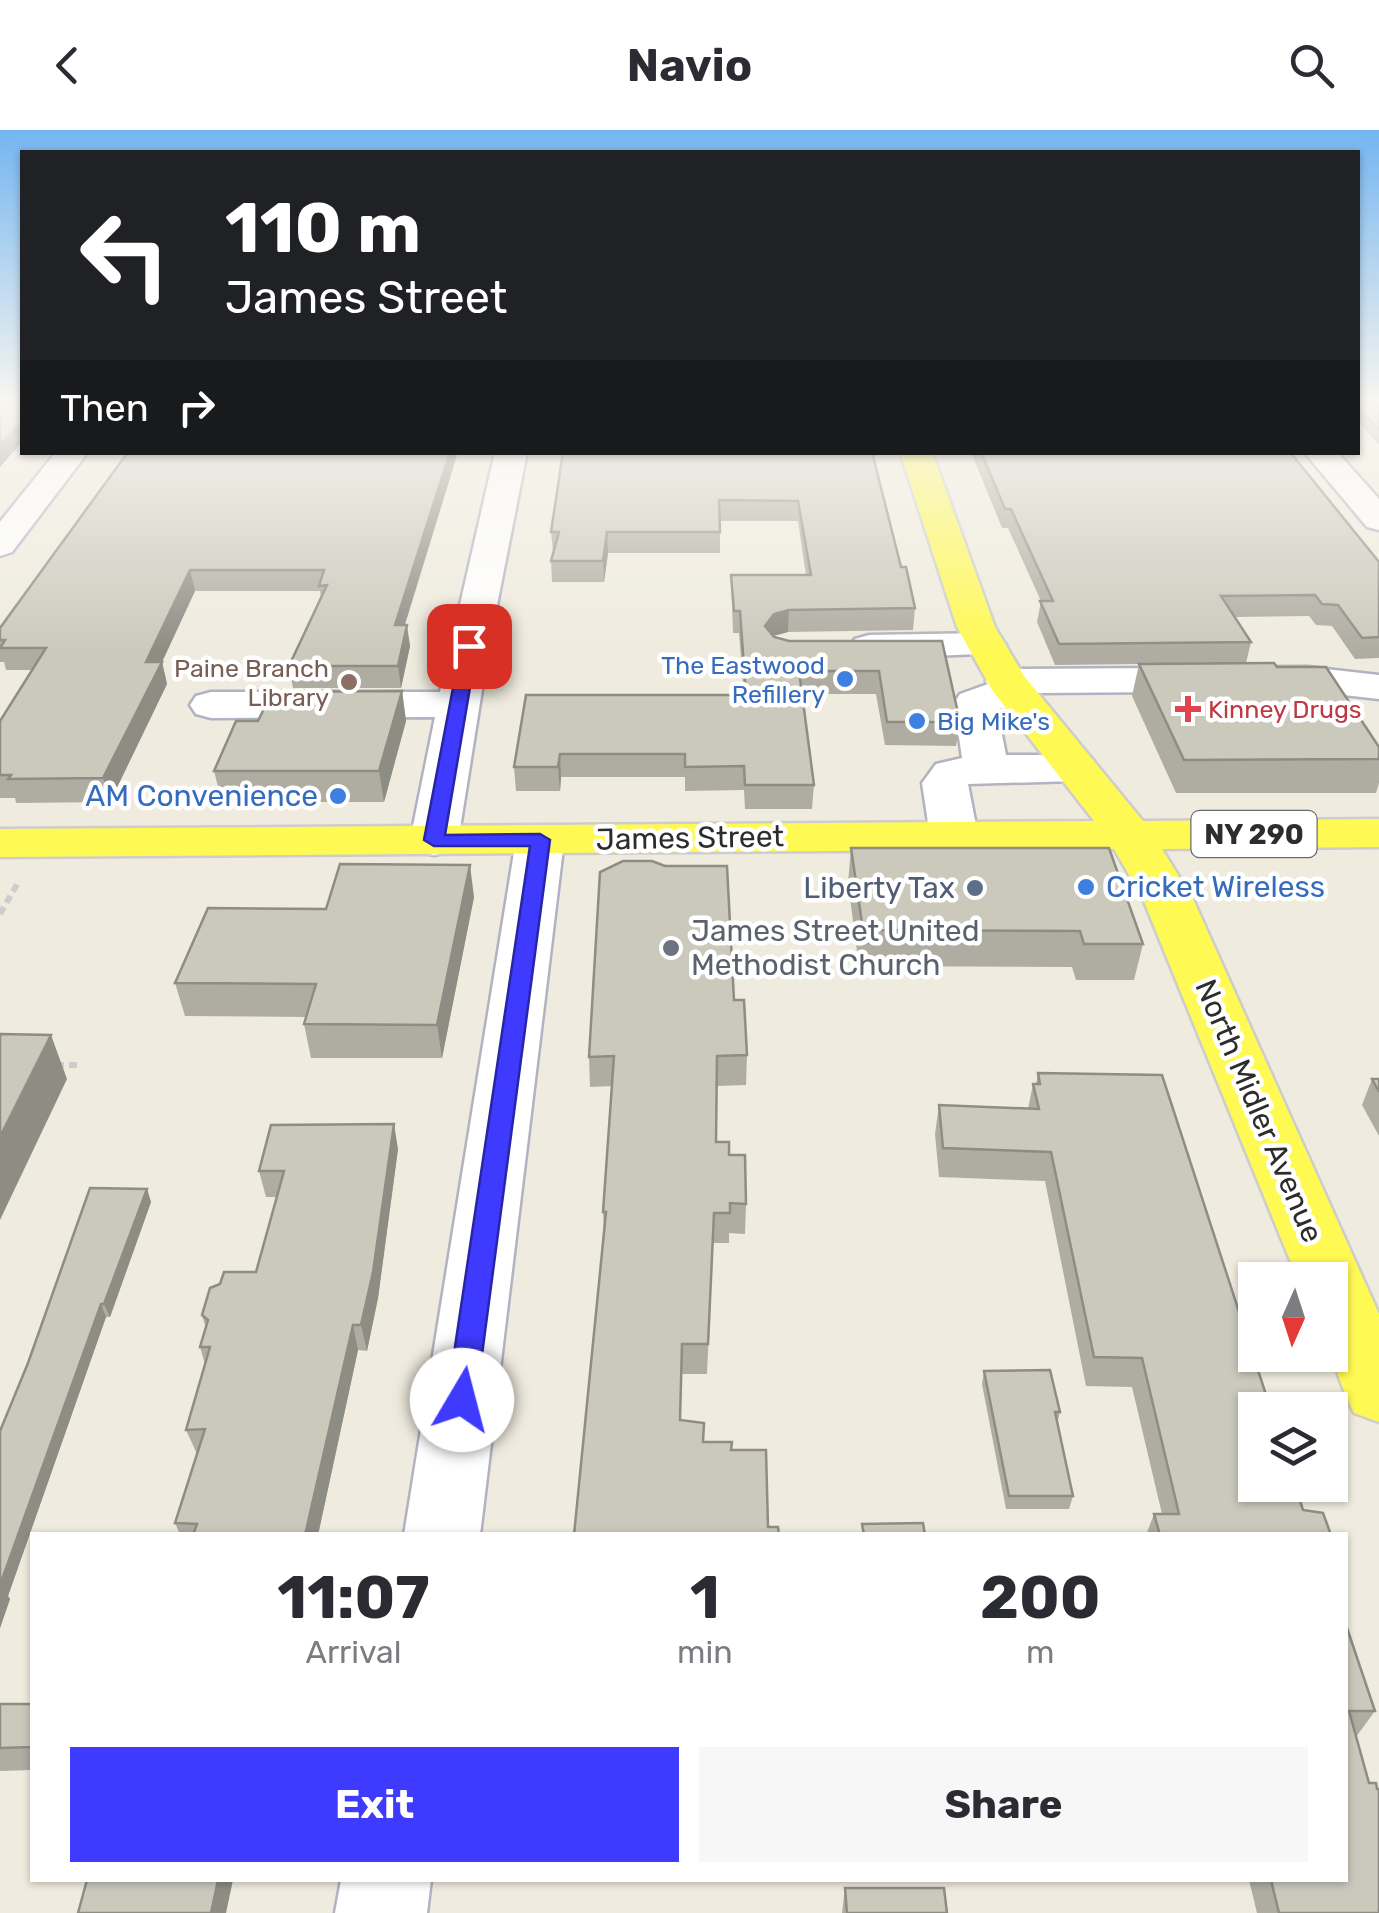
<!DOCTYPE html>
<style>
:root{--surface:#fff;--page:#f7f7f7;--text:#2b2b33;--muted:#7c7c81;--accent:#3e3bff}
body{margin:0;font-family:Rubik,sans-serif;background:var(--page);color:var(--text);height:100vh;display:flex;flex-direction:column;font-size:38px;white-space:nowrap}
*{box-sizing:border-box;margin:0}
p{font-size:32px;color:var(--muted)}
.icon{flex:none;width:55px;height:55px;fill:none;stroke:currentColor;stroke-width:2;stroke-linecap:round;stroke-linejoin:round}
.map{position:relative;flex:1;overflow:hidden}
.sheet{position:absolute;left:30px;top:1402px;width:1318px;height:350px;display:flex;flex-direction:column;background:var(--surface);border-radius:0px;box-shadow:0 2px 8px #0004}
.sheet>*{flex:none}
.guide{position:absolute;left:20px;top:20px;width:1340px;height:305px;border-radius:0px;box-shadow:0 2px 8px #0004;background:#202124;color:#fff;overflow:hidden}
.needle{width:65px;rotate:183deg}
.controls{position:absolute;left:1238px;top:1132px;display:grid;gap:20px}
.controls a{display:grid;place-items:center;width:110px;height:110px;border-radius:0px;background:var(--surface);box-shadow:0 2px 8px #0004;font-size:50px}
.pin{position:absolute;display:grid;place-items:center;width:85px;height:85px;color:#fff;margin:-42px;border-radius:20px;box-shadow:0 5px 15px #0006}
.me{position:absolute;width:110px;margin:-55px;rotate:8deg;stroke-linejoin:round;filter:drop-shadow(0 0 8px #0008)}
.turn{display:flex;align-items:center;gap:35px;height:210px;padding:0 40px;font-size:45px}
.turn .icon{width:130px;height:130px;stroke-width:2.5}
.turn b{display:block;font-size:70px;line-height:85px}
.then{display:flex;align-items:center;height:95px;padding:0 40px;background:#0003;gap:20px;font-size:38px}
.eta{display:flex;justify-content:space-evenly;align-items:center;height:170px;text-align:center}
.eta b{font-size:60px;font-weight:700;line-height:70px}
.cta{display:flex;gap:20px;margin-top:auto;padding:20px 40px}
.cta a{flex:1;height:115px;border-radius:0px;background:var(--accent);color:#fff;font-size:40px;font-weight:700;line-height:115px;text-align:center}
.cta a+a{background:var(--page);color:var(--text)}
header{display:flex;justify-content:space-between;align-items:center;height:130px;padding:0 40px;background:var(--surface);font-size:45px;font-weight:700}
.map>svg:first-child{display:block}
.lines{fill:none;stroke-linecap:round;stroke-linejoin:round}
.minor-casing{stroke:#b2b2c2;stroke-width:5}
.major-casing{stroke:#cdcdcd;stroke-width:5}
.path{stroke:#cdcdcd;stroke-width:6;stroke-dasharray:8 5;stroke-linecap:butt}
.minor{fill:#fff;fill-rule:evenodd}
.major{fill:#fff953;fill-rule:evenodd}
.wall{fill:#afada2}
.shaded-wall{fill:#8e8d84}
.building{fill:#cbc9bc;stroke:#8e8d84;stroke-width:2.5}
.route{fill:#3e3bff;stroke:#2826a6;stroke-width:2.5}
.shop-dot{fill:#3f7fe0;stroke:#fff;stroke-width:4}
.education-dot{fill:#8d6e63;stroke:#fff;stroke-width:4}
.health-dot{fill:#e0444e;stroke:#fff;stroke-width:4}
.service-dot{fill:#5c6f8a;stroke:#fff;stroke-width:4}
.worship-dot{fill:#6b7280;stroke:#fff;stroke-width:4}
.labels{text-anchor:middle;stroke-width:9;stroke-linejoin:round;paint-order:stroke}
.far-shop-label{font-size:25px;fill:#366cbe;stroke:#fff;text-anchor:end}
.far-education-label{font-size:25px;fill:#785e54;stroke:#fff;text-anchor:end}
.far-health-label{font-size:25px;fill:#be3a42;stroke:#fff;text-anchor:start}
.shield{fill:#fff;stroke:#6c6c6c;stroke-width:2.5}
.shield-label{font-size:28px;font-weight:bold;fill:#2d2d2d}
.shop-label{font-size:30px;fill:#366cbe;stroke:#fff;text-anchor:end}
.street-label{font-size:30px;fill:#2d2d2d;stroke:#fff}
.service-label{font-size:30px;fill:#4e5e75;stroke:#fff;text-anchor:end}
.worship-label{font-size:30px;fill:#5b616d;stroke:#fff;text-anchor:start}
</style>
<header><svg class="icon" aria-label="back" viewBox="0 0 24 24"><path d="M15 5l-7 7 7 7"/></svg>Navio<svg class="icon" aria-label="search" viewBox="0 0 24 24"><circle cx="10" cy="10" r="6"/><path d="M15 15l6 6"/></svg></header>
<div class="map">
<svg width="1379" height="1783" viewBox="0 0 1379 1783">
<rect width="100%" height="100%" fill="#efebde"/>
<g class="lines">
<g class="minor-casing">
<path id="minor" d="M56,322H88L12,422L0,426V392Z
M495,322H527L489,516L458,711L451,721L434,725L417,721L410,711L435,587L211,588L196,584L190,575L196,566L211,562H440Z
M1304,322H1337L1379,369V400L1367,397Z
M986,503L1000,507L1006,515L1000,523L869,529L855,525L849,517L855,509L869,505Z
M1308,537L1379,545V569L1308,561L1037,563L1033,575L997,579L1006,625H1076L1092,629L1098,638L1092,647L1076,651L968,654L978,706L971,716L954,720L937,716L930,706L922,653L936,634L962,628L954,573L960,564L988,554L986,551L992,542L1006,539Z
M540,696L557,700L564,710L480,1405H404L516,710L523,700Z
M341,1750H431L427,1783H335Z"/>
</g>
<g class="major-casing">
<path id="major" d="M900,322H932L995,497L1024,546L1143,691L1379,689V717L1162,719L1193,769L1379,1184V1292L1354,1283C1327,1227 1330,1211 1330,1150H1298L1143,769L1114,719L0,727V699L1094,691L992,560L957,497Z"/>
</g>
<path class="path" d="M0,784L19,751
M56,935H79"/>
<use href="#minor" class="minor"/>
<use href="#major" class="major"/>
</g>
<path class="wall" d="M1358,273H1379V315L1358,292Z
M458,322L405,495L410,516L401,558H293L289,536L321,468L320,461H195L162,532L167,554L110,672L16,673L15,668H0V591L32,540H6L4,532H0V498Z
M872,322L901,437L915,478L913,500L788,502L773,506L789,511H942L960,592L956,616L885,615L876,564H802L814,655L812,679H745L744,660L685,661V647H561L560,661H516L514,637L744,565L739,503H733L731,445H806L798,391H720V423H608L604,452H552L551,431L553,422L551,402Z
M971,322H1290L1379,432V528L1355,529L1332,496L1316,495L1309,486L1235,487L1251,512L1246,533L1277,537L1379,617V653L1376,663H1176L1132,566L1139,534L1055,535L1037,492L1041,471L1008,398H1002Z
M402,561L406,591L384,672H222L214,641Z
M851,718L1143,814L1134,850H1076L1072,837L859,836L848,753Z
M474,767L442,928H311L304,894L306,887L185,886L175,853L326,779Z
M734,870L747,925L746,955L717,956L716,1012L729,1025L746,1074L745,1104L729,1103V1113H713L707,1244H682L574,1405L604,1102L603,1082L612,956L590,957L589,927Z
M1038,943L1303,1380L1331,1405H1146L1154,1384H1162L1132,1257L1086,1256L1045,1051L939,1047L935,1004L939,975L1028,979L1033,954H1036Z
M1372,949H1379V1006L1362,975Z
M398,1019L378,1168L367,1221L358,1220L318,1405H180L175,1393L197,1324L186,1300L205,1234L200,1217L206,1198L202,1185L256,1142L277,1067H266L259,1041Z
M147,1059L151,1072L110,1187H106L8,1466L10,1469L0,1498V1301Z
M984,1241L1060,1282L1057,1294L1073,1366L1069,1379H1006L982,1254Z
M1345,1492L1375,1581L1356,1607L1379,1783H1257L1249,1750H1345Z
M0,1574H32V1640L0,1641Z
M845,1758L947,1783H842Z"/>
<path class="shaded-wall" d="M22,291V312L0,337V316Z
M450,322H458L398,516L395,495Z
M607,402L608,423L604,452L603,431Z
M190,440L195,461L162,532L167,554L110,672L103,648L146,532Z
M789,480L788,502L773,506L765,496L774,484Z
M407,495L410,516L401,558L398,536Z
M402,561L406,591L384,672L379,641Z
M560,624L561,647L560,661L558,637Z
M470,735L474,767L442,928L437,895Z
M51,905L67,949L0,1090V1007Z
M394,994L398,1019L378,1168L367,1221L361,1195Z
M147,1059L151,1072L110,1187L104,1174Z
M101,1174L106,1187L8,1466L10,1469L0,1498V1455Z
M353,1195L358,1220L318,1405H305Z
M218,1750H233L226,1783H211Z"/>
<path class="building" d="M0,273H22V291L0,316Z
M1358,273H1379V300L1358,278Z
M128,322H450L395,495H407L398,536H289L327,455L319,456L324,440H190L146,532H162L103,648L8,649L11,645H0V591L46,518H0L5,510H0V498Z
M563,322H872L901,437H906L915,478L789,480L774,484L765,496L774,507L789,511H942L960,592H887L879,541H799L814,655H745L744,636L685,637V624H560L558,637H514L526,565H746L740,481H734L731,445H811L798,371L719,370L720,402H607L603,431H551L559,402H551Z
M981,322H1290L1379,432V507L1362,508L1338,475L1322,474L1315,465L1221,466L1251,512L1059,514L1040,471H1053L1011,379H1005Z
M1274,533L1277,537H1326L1379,617V629L1184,630L1139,534Z
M402,561L379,641H214L236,591H258L272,562Z
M851,718H1109L1143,814H1084L1080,801L863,800Z
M623,731H652L665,736H727L734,870H744L747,925L717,926L716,1012H729V1025H745L746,1074L730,1073V1083H714L708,1214H682L680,1290L704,1293L703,1312H732L731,1320H766L768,1397H778L779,1405H574L606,1082H603L614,926L589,927L600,742Z
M340,734L470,735L437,895L304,894L316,854L175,853L208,778L326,779Z
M0,904L51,905L0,1007Z
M1038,943L1162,945L1271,1280H1255V1355H1295L1303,1380L1323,1383L1331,1405H1160L1154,1384H1179L1142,1228L1094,1227L1051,1022L943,1018L939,975L1039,979L1033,954H1040Z
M1372,949H1379V962Z
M394,994L373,1142L361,1195H353L305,1405H193L197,1394L175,1393L205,1299L186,1300L210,1217H200L208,1190L202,1185L210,1158L220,1154L224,1142H256L284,1041H259L271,995Z
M90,1058L147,1059L104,1174H101L0,1455V1301L28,1233Z
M1050,1240L1060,1282H1055L1073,1366H1009L984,1241Z
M923,1393L925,1405H864L862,1394Z
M1345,1492L1375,1581H1349L1369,1653H1376L1377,1659H1379V1783H1279L1271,1750H1345Z
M0,1574H32V1617L0,1618Z
M87,1750H218L211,1783H78Z
M845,1758H944L947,1783H847Z"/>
<linearGradient id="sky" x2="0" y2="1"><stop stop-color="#74b5f0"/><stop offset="0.52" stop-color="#f8f6f0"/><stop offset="1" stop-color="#f8f6f0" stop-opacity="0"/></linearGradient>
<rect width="1379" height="522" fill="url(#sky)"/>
<path class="route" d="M469,511L477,516L445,705L540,704L550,710L476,1270L472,1279L462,1282L451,1279L447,1270L530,716H434L424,710L461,516Z"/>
<g class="shop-dot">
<circle cx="845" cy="549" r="10"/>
<circle cx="917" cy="591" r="10"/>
<circle cx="338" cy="666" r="10"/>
<circle cx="1086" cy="757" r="10"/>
</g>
<circle class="education-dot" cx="349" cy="552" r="10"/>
<path class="health-dot" d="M1183 564h10v10h10v10h-10v10h-10v-10h-10v-10h10z"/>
<circle class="service-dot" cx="975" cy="758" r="10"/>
<circle class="worship-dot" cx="671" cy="818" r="10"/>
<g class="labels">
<g class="far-shop-label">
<text x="825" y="544">The Eastwood<tspan x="825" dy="29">Refillery</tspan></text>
<text x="937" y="600" text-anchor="start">Big Mike's</text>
</g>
<g class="far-education-label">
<text x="329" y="547">Paine Branch<tspan x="329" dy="29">Library</tspan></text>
</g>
<g class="far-health-label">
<text x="1208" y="588">Kinney Drugs</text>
</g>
<rect class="shield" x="1191.5" y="681" width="125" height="46" rx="8"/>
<g class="shield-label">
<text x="1254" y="714">NY 290</text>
</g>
<g class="shop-label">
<text x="318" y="676">AM Convenience</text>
<text x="1106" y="767" text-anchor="start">Cricket Wireless</text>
</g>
<g class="street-label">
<text transform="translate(690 708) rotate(-1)" y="10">James Street</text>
<text transform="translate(1259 981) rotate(67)" y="10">North Midler Avenue</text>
</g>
<g class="service-label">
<text x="955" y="768">Liberty Tax</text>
</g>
<g class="worship-label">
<text x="691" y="811">James Street United<tspan x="691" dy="34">Methodist Church</tspan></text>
</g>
</g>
</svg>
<div class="controls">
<a><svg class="needle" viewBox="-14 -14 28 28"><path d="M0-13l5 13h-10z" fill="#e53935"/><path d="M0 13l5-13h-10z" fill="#7c7c81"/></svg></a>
<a><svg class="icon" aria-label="layers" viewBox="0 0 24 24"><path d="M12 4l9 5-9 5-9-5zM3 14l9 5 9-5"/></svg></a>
</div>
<div class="pin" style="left:469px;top:516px;background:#d93025"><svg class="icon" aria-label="arrive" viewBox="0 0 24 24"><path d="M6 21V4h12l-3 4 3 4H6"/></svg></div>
<svg class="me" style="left:462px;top:1270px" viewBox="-20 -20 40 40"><circle r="19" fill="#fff"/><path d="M0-13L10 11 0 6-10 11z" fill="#3e3bff"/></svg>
<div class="guide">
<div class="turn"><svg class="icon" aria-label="left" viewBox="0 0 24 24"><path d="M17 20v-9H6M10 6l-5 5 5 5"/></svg><div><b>110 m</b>James Street</div></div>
<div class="then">Then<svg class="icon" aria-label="right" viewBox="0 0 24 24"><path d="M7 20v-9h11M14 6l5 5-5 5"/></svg></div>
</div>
<section class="sheet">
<div class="eta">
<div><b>11:07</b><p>Arrival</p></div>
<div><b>1</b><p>min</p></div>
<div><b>200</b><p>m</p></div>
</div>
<div class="cta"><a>Exit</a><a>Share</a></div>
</section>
</div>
